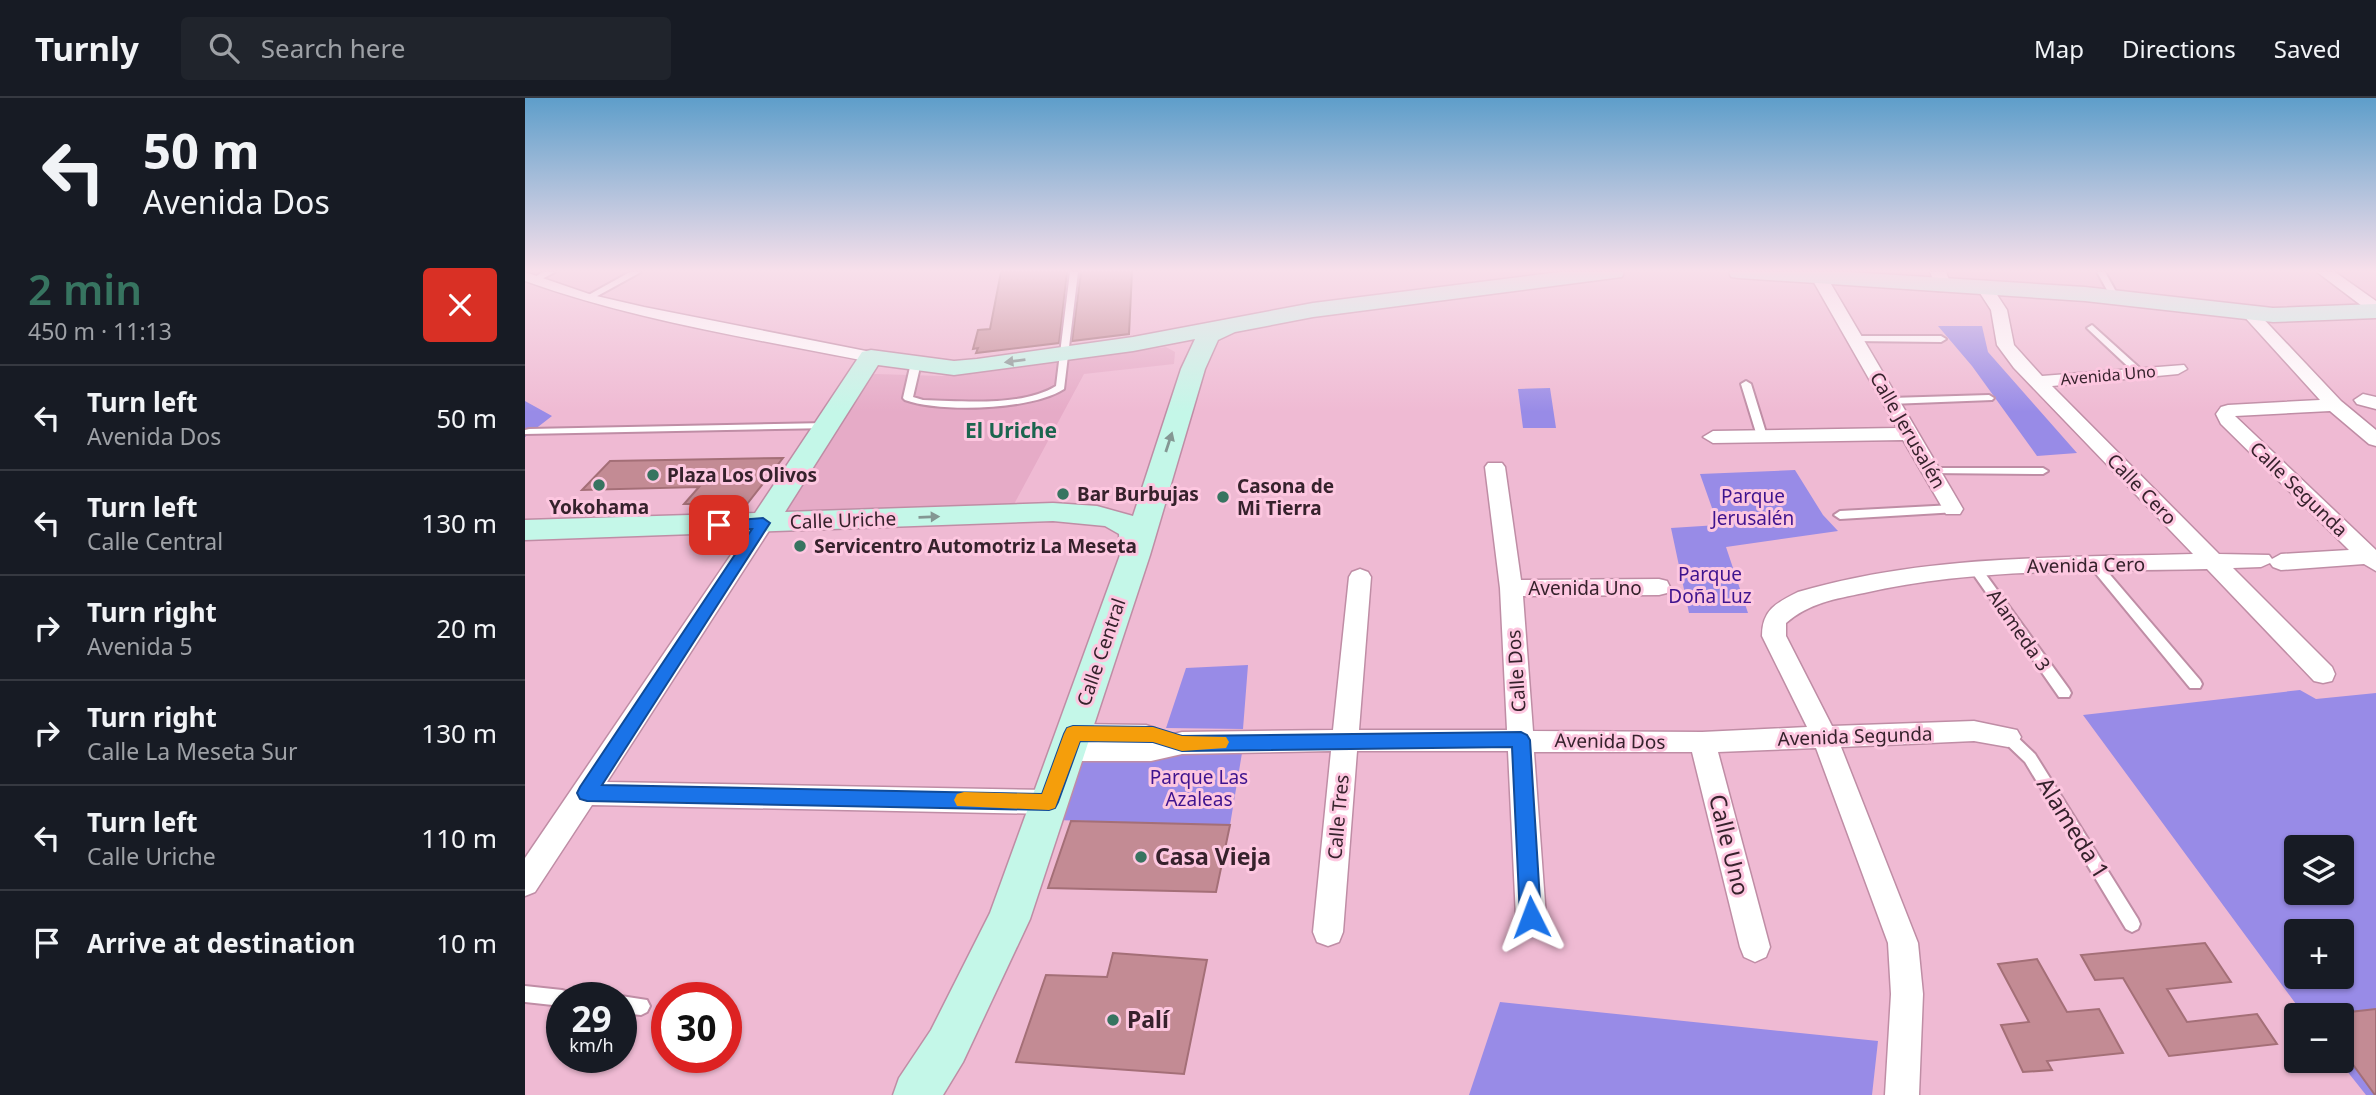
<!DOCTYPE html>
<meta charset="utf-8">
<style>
:root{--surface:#171b24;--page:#20242c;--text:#f1f3f6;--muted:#9ea1a6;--line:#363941;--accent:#377460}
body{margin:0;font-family:"Noto Sans",sans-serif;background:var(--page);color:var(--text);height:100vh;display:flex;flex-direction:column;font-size:26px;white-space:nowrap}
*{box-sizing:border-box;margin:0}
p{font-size:23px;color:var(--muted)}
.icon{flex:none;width:38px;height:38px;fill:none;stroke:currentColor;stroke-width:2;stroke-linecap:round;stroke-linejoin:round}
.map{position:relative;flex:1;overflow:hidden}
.sheet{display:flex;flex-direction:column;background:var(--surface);width:525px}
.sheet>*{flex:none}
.hud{background:#171b24;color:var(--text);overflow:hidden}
.controls{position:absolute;left:1759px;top:737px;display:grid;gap:14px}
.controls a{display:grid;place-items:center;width:70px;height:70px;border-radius:7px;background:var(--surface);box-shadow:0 2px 5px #0004;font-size:35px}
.speed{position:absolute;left:21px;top:884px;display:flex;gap:14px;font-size:35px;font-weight:700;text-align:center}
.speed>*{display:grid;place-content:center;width:91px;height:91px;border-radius:50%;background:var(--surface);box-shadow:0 2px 5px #0004;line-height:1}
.speed small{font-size:18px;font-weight:400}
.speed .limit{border:10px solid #d22;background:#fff;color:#111}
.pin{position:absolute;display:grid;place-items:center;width:60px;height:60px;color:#fff;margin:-30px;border-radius:14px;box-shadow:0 4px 10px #0006}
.me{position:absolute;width:77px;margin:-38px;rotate:357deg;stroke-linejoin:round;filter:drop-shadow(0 0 5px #0008)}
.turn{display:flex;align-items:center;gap:24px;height:147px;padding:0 28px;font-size:32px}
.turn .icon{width:91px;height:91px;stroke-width:2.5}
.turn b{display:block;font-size:49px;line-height:60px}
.round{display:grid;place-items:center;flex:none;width:74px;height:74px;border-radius:7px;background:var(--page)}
.summary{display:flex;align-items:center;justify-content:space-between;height:119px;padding:0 28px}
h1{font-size:42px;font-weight:600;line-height:52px;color:var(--accent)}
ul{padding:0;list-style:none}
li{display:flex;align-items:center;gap:21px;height:105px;padding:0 28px;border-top:2px solid var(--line)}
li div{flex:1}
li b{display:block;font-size:26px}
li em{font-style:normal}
header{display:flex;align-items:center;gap:42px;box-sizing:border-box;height:98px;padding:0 35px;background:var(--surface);border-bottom:2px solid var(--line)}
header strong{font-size:33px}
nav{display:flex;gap:38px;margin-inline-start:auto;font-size:24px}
.search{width:490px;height:63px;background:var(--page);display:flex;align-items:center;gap:18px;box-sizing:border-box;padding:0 24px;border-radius:7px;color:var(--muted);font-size:26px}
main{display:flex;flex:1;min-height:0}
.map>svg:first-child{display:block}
.built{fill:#e6abc7}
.green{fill:#988be7;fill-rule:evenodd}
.building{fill:#c38b94;stroke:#a46f77;stroke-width:2}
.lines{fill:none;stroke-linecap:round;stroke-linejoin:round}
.lane-casing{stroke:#bf8da5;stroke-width:4}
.street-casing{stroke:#bf8da5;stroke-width:3}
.secondary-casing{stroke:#bf8da5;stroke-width:3}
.lane{fill:#fff;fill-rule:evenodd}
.street{fill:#fff;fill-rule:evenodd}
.secondary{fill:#c4f7e8;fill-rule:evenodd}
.oneway{fill:#849793}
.route{fill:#1a73e8;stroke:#114b97;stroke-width:2}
.slow{fill:#f59e0b}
.poi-dot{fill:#377460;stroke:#fdc7e0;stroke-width:2.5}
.labels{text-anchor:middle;stroke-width:6;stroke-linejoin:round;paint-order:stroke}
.far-street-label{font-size:16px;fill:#36222c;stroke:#fdc7e0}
.street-label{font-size:19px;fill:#36222c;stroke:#fdc7e0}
.poi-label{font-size:19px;font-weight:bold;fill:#36222c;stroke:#fdc7e0;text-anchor:start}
.park-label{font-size:19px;fill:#3e138e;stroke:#fdc7e0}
.neighbourhood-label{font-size:21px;font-weight:bold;fill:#1c654f;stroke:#fdc7e0}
.near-street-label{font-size:23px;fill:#36222c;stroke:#fdc7e0}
.near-poi-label{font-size:23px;font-weight:bold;fill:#36222c;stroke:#fdc7e0;text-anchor:start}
</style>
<header>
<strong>Turnly</strong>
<div class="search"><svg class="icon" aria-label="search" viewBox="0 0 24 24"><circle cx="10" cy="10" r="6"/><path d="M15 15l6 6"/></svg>Search here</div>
<nav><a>Map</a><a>Directions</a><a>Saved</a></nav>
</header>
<main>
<section class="sheet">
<div class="hud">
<div class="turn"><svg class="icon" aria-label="left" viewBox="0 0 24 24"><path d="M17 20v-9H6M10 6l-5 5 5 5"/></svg><div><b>50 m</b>Avenida Dos</div></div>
</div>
<div class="summary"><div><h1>2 min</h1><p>450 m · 11:13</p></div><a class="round" style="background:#d93025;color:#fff"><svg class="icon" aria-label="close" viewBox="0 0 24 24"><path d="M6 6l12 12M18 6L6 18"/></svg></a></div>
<ul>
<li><svg class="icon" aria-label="left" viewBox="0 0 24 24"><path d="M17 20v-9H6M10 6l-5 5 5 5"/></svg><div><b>Turn left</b><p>Avenida Dos</p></div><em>50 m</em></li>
<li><svg class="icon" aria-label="left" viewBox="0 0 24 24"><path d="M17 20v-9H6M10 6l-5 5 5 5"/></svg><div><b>Turn left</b><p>Calle Central</p></div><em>130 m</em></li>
<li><svg class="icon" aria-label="right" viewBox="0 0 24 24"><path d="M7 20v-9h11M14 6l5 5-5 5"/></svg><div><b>Turn right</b><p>Avenida 5</p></div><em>20 m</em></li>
<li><svg class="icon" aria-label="right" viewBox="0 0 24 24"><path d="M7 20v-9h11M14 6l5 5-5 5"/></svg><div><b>Turn right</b><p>Calle La Meseta Sur</p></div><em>130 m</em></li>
<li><svg class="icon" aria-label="left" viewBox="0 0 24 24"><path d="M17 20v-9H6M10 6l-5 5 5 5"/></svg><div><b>Turn left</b><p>Calle Uriche</p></div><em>110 m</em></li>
<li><svg class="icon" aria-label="arrive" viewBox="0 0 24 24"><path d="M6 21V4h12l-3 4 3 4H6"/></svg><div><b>Arrive at destination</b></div><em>10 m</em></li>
</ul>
</section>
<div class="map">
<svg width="1851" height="997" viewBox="0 0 1851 997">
<rect width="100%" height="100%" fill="#efbad3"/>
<path class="built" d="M641,249L650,254L649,266L559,276L487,410L252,415L339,280L350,276L417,278Z"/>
<path class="green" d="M1413,228H1457L1463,254L1552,355L1512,358L1447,268Z
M1025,290L1031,330H998L993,291Z
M0,303L27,318L0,339Z
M1270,372L1298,417L1313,433L1201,449L1223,515H1164L1146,430L1193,427L1175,376Z
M723,567L718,631L641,630L661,570Z
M1775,592L1791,601L1851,595V997H1841L1814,963L1816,962V917H1779L1558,617ZM1771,749H1816V794H1771ZM1771,833H1816V878H1771Z
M577,655H717L705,727L530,722L555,663Z
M975,904L1353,943L1347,997H944Z"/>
<path class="building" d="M476,174H542L534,245L451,255L453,250L448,251L453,232L465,231Z
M556,174H607L604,236L547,243Z
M258,360L222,406H159L174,389L57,392L85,363Z
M546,723L705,727L691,794L523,790Z
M1680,845L1706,884L1642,891L1662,924L1732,916L1752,946L1644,958L1598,880L1570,882L1556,857Z
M588,855L682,862L659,976L491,964L521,877L582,879Z
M1512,861L1542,914L1574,911L1598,955L1522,963L1527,972L1498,974L1476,927L1504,924L1473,866Z
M1851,911V997H1850L1816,950V915Z"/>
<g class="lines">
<g class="lane-casing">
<path id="lane" d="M18,174H30L15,182L8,180Z
M105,174H116L65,202L58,200Z
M545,174H553L539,291C507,312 416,315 380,302L378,300L385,269L390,266L395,269L388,299L398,302C438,303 497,309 531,288Z
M1572,174H1580L1594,199L1593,201H1587Z
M1567,227L1618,273V277H1612L1564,232L1562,230Z
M1330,238H1416L1421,241L1416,244L1327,243L1325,241Z
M1221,283L1226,286L1242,338L1241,340L1237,341L1232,338L1216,286Z
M1464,297L1469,300L1467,302L1365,306L1360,303L1365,300Z
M302,325L307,328L306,330L0,336V332L4,331Z
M1406,370H1518L1523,373L1518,376L1402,375L1401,373Z
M1428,407L1432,408L1434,411L1432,414L1315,421L1309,417L1315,413Z
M1571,464L1575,465L1675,582L1677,586L1675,590H1665L1567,471L1565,468L1567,465Z
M1450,466L1454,467L1544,591L1546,595L1544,599H1534L1446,473L1444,470Z
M1483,633L1488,635L1510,656L1613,821L1615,826L1613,831L1607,834L1601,831L1500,664L1478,643L1476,639L1478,635Z
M0,888L37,892L43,894L45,900H37V908L0,904Z
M96,898L122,902L125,908L122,914L116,917L96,915V900H91Z"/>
</g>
<g class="street-casing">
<path id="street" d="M0,174L67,197L119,209L346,254L355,259L346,264C230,241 112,223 0,183Z
M1405,174H1421L1427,190L1425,193H1413Z
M1792,174H1810L1851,203V216L1845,214Z
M1295,176L1303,181L1438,411L1435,416H1421L1378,342L1188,345L1178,339L1188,333L1372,330L1287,181Z
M1461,187L1467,189L1482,212L1489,247L1517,278L1659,267L1662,271L1653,276L1527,288L1694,456L1744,457L1747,461L1756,456L1824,452L1696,326L1691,316L1696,309L1703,307L1795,302L1716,215L1718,212H1730L1816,303L1851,332V348L1844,346L1805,313L1710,318L1851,452V473L1839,466L1756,472L1748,469L1745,465L1736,469L1708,470L1807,569L1810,576L1807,583L1798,585L1789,583L1682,471C1568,474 1451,469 1339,495C1310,501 1284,505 1261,525V538L1307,628L1449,623L1492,632L1496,639L1492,646L1483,649L1449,643L1316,649L1393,845L1398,896L1394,997H1360L1366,896L1363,845L1291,650L1193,654L1245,849L1241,859L1230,864L1219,859L1215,849L1167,654H1009L1021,819L1017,829L1006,833L995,829L991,819L983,653H832L818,834L814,844L803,848L792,844L788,834L806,653L657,656L626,663H542L533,660L529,652L533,644L538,643L535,636L539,629L548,626L621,627L630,630L634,637L632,640L657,634L808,632L824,479L827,474L835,471L843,474L846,479L834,632H982L975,490L960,369L963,365H977L980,369L996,482L1134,481L1142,483L1145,489L1142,495L1134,497L998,498L1008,633L1177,634L1282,629L1237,538C1237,512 1251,505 1273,494C1402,456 1535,460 1668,456L1489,270L1472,247L1466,212L1453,192Z
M1838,296L1851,299V311L1832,306L1829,302Z
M238,418L245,420L249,425L82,684L524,692L534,696L538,704L534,712L524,716L67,707L10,794L0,798V760L231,420Z"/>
</g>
<g class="secondary-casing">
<path id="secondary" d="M1034,174H1099L1097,179L1089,180L788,219L710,234L693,242L680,271L625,457L505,821L438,964L418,997H368L374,980L406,932L465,815L595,457L594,436L580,428L528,423L0,442V422L230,415L337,254L346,252L429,263L452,261L608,239L788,205ZM670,241L656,271L608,418L572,408L528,405L260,414L353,267L429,277L608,253Z
M1204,174H1324L1560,189L1748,210L1851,206V220L1748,224L1560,203L1214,180L1206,179Z"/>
</g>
<use href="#lane" class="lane"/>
<use href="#street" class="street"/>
<use href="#secondary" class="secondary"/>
</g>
<defs><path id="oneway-solid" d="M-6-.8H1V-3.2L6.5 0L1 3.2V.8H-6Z" transform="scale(1.75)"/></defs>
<g class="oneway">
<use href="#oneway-solid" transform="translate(490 263) rotate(173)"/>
<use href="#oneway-solid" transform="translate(644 344) rotate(-72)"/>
<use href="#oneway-solid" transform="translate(404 419) rotate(-2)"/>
</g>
<linearGradient id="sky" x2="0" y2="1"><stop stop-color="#5e9eca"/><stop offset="0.55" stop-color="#f8e0eb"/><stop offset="1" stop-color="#f8e0eb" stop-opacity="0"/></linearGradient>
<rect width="1851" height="314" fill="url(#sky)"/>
<path class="route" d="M238,420L245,425L77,687L517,696L539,636L542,630L548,628L628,629L657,638L996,634L1002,637L1005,642L1016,819L1013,826L1006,828L998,826L995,819L987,649L657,653L628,644L555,643L533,704L530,710L524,712L62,703L55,701L52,695L55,689L227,431L194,432L186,427L189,424Z"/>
<path class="slow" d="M548,628L628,629L657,638L701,639L704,644L701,650L657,653L628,644L555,643L530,710L524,712L432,708L429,702L432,696L439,694L517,696L539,636L542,630Z"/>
<g class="poi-dot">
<circle cx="128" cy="377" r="7"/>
<circle cx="74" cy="387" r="7"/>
<circle cx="538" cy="396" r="7"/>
<circle cx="698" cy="399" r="7"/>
<circle cx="275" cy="448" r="7"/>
<circle cx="616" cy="759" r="7"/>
<circle cx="588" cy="922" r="7"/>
</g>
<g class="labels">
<g class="far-street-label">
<text transform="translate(1583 277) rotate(-5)" y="6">Avenida Uno</text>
</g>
<g class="street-label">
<text transform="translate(1383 332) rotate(60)" y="7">Calle Jerusalén</text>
<text transform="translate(1617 391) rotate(46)" y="7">Calle Cero</text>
<text transform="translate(1774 391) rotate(44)" y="7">Calle Segunda</text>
<text transform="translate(318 422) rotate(-2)" y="7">Calle Uriche</text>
<text transform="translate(1561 467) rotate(-1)" y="7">Avenida Cero</text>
<text x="1060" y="497">Avenida Uno</text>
<text transform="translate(1494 532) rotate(55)" y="7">Alameda 3</text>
<text transform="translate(576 554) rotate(-71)" y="7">Calle Central</text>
<text transform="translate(991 573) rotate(-94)" y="7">Calle Dos</text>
<text transform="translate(1330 638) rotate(-2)" y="7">Avenida Segunda</text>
<text transform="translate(1085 643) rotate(1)" y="7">Avenida Dos</text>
<text transform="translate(813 719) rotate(-85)" y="7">Calle Tres</text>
</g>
<g class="poi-label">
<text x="142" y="384">Plaza Los Olivos</text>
<text x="712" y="395">Casona de<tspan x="712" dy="22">Mi Tierra</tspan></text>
<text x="552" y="403">Bar Burbujas</text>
<text x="74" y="416" text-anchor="middle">Yokohama</text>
<text x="289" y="455">Servicentro Automotriz La Meseta</text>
</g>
<g class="park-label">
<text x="1228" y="405">Parque<tspan x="1228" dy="22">Jerusalén</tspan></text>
<text x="1185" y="483">Parque<tspan x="1185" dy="22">Doña Luz</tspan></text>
<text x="674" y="686">Parque Las<tspan x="674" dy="22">Azaleas</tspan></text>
</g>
<g class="neighbourhood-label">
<text x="486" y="340">El Uriche</text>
</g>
<g class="near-street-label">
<text transform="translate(1548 730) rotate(58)" y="8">Alameda 1</text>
<text transform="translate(1204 747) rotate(76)" y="8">Calle Uno</text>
</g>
<g class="near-poi-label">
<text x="630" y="767">Casa Vieja</text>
<text x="602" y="930">Palí</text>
</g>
</g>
</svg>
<div class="controls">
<a><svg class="icon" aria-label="layers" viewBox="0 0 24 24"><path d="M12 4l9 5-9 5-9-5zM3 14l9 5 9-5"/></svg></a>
<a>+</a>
<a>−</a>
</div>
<div class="speed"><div>29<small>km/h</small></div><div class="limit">30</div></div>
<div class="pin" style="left:194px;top:427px;background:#d93025"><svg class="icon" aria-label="arrive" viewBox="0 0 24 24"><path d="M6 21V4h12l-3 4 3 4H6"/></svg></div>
<svg class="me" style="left:1006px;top:819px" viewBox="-20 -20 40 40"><path d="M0-17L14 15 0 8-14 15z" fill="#1a73e8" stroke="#fff" stroke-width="4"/></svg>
</div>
</main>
